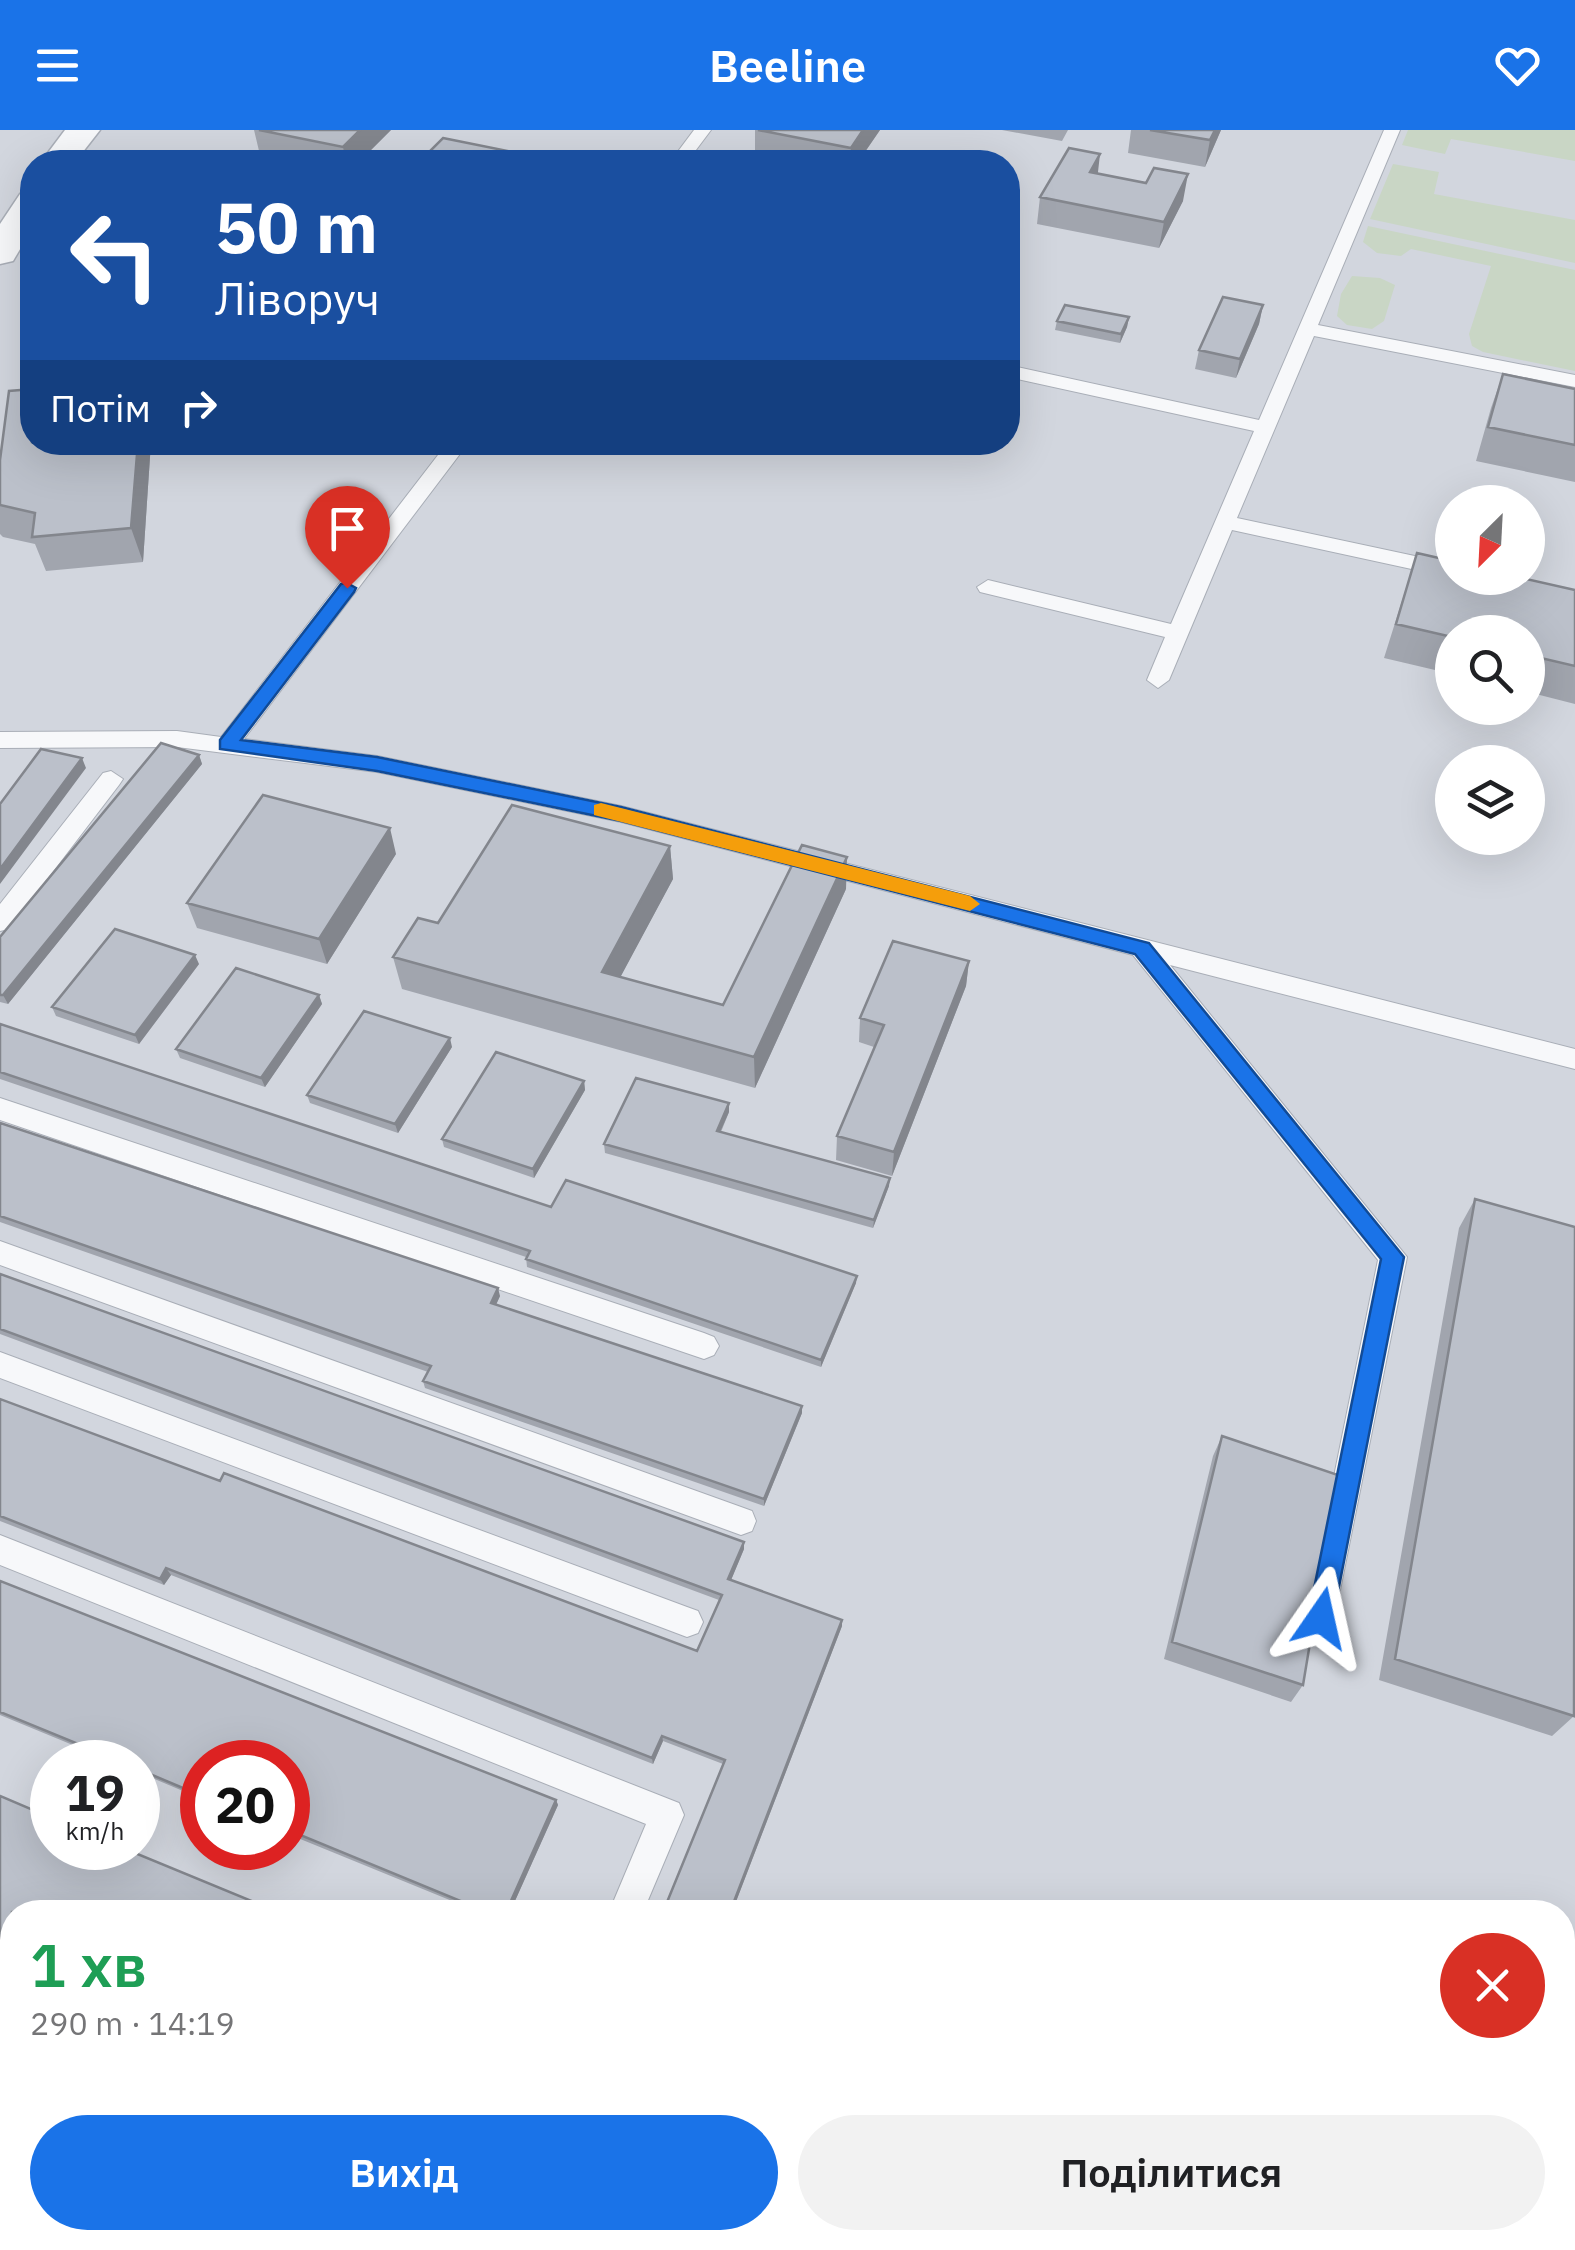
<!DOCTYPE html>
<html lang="uk">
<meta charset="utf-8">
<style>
:root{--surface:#fff;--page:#f2f2f2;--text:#202124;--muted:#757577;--accent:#1a73e8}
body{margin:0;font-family:"IBM Plex Sans",sans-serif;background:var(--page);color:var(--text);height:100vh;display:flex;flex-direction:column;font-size:38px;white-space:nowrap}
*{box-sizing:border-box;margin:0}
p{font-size:32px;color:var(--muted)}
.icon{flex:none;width:55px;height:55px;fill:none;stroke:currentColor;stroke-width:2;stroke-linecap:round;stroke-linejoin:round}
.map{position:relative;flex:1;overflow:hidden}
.sheet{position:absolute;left:0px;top:1770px;width:1575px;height:350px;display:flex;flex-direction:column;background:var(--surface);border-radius:40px 40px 0 0;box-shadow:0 10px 40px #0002}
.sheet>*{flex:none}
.top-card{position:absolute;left:20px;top:20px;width:1000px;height:305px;border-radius:40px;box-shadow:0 10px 40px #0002;background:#1a4fa0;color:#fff;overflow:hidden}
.needle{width:65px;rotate:204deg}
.buttons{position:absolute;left:1435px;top:355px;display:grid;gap:20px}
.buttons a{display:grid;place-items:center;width:110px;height:110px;border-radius:50%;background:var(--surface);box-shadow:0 10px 40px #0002;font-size:50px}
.speed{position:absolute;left:30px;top:1610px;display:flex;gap:20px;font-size:50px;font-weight:700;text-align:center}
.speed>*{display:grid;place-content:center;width:130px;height:130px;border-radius:50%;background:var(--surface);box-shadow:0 10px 40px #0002;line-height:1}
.speed small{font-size:25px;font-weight:400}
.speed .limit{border:15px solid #d22;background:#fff;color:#111}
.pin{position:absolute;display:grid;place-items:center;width:85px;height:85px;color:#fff;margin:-102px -42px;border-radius:50% 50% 50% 0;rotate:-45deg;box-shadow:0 0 10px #0007}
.pin .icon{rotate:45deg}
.me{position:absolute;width:110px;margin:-55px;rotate:11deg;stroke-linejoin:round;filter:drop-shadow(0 0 8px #0008)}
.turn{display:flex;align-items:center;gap:35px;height:210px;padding:0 30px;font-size:45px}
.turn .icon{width:130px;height:130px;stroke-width:2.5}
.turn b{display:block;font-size:70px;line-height:85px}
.then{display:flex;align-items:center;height:95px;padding:0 30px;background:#0003;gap:20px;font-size:38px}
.round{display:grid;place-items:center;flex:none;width:105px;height:105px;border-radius:52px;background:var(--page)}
.head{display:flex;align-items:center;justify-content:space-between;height:170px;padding:0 30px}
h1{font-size:60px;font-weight:600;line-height:75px;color:#1e9e55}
.primary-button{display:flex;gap:20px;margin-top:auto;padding:20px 30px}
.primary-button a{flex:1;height:115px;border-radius:60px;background:var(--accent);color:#fff;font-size:40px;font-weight:600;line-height:115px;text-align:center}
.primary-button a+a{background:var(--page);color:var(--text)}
header{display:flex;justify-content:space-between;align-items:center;height:130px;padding:0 30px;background:var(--accent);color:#fff;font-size:45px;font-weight:600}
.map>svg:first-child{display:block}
.built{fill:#d2d6de;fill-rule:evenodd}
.green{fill:#c9d6c5}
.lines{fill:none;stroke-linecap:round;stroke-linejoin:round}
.service-casing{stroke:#a9aeb7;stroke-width:2}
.tertiary-casing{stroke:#a9aeb7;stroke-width:3}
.service{fill:#f7f8fa;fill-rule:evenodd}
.tertiary{fill:#f7f8fa;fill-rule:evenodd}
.wall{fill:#a1a5ae}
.shaded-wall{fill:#83868d}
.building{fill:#bbc0ca;stroke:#83868d;stroke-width:2.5}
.route{fill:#1a73e8;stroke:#114b97;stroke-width:2.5}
.slow{fill:#f59e0b}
</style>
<header><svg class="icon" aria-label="menu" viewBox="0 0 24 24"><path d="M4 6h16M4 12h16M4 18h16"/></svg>Beeline<svg class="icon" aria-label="heart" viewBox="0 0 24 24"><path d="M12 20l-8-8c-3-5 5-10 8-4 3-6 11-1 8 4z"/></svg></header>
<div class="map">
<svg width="1575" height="2120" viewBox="0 0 1575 2120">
<rect width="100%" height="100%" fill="#e4e7ec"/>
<path class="built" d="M0,0H1575V2120H0ZM32,32H1008V312H32ZM1452,372H1528V448H1452ZM1452,502H1528V578H1452ZM1452,632H1528V708H1452ZM52,1632H138V1718H52ZM202,1632H288V1718H202ZM12,1782H1562V2108H12Z"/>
<path class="green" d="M1408,0H1575V31L1451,9L1445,24L1402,15Z
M1393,34L1439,42L1434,64L1575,90V133L1370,89Z
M1368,96L1575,140V241L1483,222L1472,216L1469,204L1491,136L1411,119L1401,126L1377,123L1363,112Z
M1352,146L1380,148L1395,155L1384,191L1372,199L1347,195L1337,186L1341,164Z"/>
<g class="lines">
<g class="service-casing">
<path id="service" d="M694,0H711L687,32H670Z
M1384,0H1400L1318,195L1575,245V257L1314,206L1237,388L1452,434L1453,448L1232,400L1169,550L1158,558L1147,550L1165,507L980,462L977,457L988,450L1171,494L1254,301L1008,247V235L1259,290Z
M448,312H469L244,609L377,626L621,676L1575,919V939L1170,835L1407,1127L1332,1500L1321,1504L1310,1500L1305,1489L1378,1130L1133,825L621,692L377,642L177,617L0,618V602L177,601L221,607Z
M111,641L123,649L119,655L9,799L0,801V774L103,643Z
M0,968L704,1203L714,1207L719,1216L714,1225L704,1229L0,990Z
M0,1111L741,1377L752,1381L756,1391L752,1401L741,1405L0,1135Z
M0,1222L687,1477L698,1481L703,1492L698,1503L687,1507L0,1248Z
M0,1405L679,1673L684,1685L643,1782H609L646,1694L0,1435Z
M471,2108H510L505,2120H466Z"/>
</g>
<g class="tertiary-casing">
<path id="tertiary" d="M65,0H100L75,32H41Z
M32,60V99L13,131L0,134V94L20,64Z"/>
</g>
<use href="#service" class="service"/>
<use href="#tertiary" class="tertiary"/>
</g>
<path class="wall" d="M254,0H391L359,32H294L260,25Z
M755,0H880L858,32H790L755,26Z
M1002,0H1068L1062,11Z
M1131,0H1221L1205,37L1128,23Z
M1098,43L1183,71L1159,118L1037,94L1040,67Z
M1263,175L1259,194L1236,248L1195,239L1199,220Z
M1129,187L1127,197L1120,213L1055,200L1057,191Z
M1503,244L1575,259V352L1476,331L1491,278Z
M151,312L143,432L46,441L35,414L3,407L0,404V330Z
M1417,423L1575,460V574L1528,562V502H1452V544L1384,528Z
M199,625L202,634L8,874L0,872V807Z
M670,716L673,749L620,847L723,875L846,759L755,958L402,859L393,827L438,793Z
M396,724L327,834L197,798L187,773Z
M969,831L966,856L892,1046L836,1030L837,1006L874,917L859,912L860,888Z
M199,834L139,914L56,886L52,877Z
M319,865L322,874L265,957L180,928L176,919Z
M0,894L551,1077L856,1153L821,1237L527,1137L526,1127L0,949Z
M452,917L398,1003L310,973L307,965Z
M584,951L585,960L534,1048L444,1017L442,1009Z
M729,982L721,1002L889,1056L873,1098L605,1023L604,1014Z
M0,993L500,1166L496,1175L802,1276V1283L764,1376L425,1258L423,1251L428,1242L0,1092Z
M1475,1069L1574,1586L1552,1606L1379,1550L1459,1098Z
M0,1144L744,1419L731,1450L842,1490V1496L732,1782H663L723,1634L663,1611L653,1634L171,1445L164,1455L0,1391V1269L220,1351L697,1521L719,1470L0,1204Z
M1222,1306L1303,1555L1291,1572L1164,1529L1213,1326Z
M0,1451L556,1670L558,1675L510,1782H479L288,1704V1632H202V1669L138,1642V1632H114L0,1585Z"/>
<path class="shaded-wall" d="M360,0H391L359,32H346L343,17Z
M863,0H880L858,32H851V18Z
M1215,0H1221L1205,37L1210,10Z
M1100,24L1097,51L1090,42Z
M1188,44L1183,71L1159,118L1164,92Z
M1263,175L1259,194L1236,248L1240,229Z
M1129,187L1127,197L1120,213L1121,204Z
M138,312H151L143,432L131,398Z
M199,625L202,634L8,874L3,865Z
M82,628L86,638L0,754V739Z
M390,698L396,724L327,834L319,809Z
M670,716L673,749L606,874L602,842Z
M847,727L846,759L755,958L754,927Z
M195,825L199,834L139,914L135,905Z
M969,831L966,856L892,1046L894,1022Z
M319,865L322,874L265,957L261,948Z
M450,908L452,917L398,1003L395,994Z
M584,951L585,960L534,1048L533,1039Z
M729,973V982L717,1009V1001Z
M890,1048L889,1056L873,1098L874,1090Z
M857,1146L856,1153L821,1237V1230Z
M498,1158L500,1166L493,1181L491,1173Z
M802,1276V1283L764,1376V1369Z
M744,1412V1419L729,1455L728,1449Z
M166,1438L171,1445L164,1455L160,1449Z
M842,1490V1496L732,1782H730Z
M662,1606L663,1611L653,1634L652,1628Z
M556,1670L558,1675L510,1782H506Z
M266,2108H271L265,2120H260Z
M449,2108H453L448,2120H444Z"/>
<path class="building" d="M259,0H360L343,17Z
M758,0H863L851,18Z
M1150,0H1215L1210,10Z
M443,8L528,25L522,32H419Z
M1069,18L1100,24L1090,42L1146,53L1154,38L1188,44L1164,92L1040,67Z
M1223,167L1263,175L1240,229L1199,220Z
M1065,175L1129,187L1121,204L1057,191Z
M1503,244L1575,259V315L1488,297Z
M32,259V312H138L131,398L32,407L35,383L0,375V330L9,261Z
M1417,423L1452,431V448H1522L1575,460V536L1528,525V502H1452V507L1396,494Z
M161,613L199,625L3,865H0V807Z
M41,619L82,628L0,739V674Z
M263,665L390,698L319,809L187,773Z
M512,675L670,716L602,842L723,875L802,715L847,727L754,927L393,827L418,788L438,793Z
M115,799L195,825L135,905L52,877Z
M893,811L969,831L894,1022L837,1006L884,895L860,888Z
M236,838L319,865L261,948L176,919Z
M364,881L450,908L395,994L307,965Z
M0,894L551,1077L566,1050L857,1146L821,1230L526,1129L530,1121L0,942Z
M496,922L584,951L533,1039L442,1009Z
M636,948L729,973L717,1001L890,1048L874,1090L604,1014Z
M0,993L498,1158L491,1173L802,1276L764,1369L423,1251L431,1236L0,1086Z
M1475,1069L1575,1097L1574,1586L1395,1529Z
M0,1144L744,1412L728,1449L842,1490L730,1782H663L725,1630L662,1606L652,1628L166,1438L160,1449L0,1386V1269L220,1351L224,1343L697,1521L722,1465L0,1199Z
M1222,1306L1338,1345L1303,1555L1172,1512Z
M0,1451L556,1670L506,1782H487L288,1700V1632H202V1666L138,1639V1632H122L0,1582Z
M0,1666L52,1688V1718H123L278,1782H12V1822L0,1816Z
M0,1902L12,1908V2090L0,2084Z
M48,2108H266L260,2120H74Z
M374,2108H449L444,2120H368Z
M533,2108H606L601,2120H528Z"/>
<path class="route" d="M347,453L356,458L354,462L241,610L377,627L621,677L1149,813L1404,1127L1331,1497L1321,1501L1312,1497L1308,1488L1381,1129L1135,824L621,691L377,641L220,619V610L341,454Z"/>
<path class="slow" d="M601,673L970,766L980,774L970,781L594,685V675Z"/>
</svg>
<div class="buttons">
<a><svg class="needle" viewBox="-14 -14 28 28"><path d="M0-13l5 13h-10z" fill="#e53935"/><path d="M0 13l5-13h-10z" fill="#757577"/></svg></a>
<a><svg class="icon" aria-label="search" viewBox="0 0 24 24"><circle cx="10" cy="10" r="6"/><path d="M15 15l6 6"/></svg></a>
<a><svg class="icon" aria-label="layers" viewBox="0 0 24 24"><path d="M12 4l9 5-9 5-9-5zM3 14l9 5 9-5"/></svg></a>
</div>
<div class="speed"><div>19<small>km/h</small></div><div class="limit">20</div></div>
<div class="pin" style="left:347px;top:458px;background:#d93025"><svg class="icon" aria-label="arrive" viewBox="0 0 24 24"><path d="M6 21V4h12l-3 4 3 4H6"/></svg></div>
<svg class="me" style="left:1321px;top:1488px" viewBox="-20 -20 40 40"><path d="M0-17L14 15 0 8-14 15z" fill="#1a73e8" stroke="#fff" stroke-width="4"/></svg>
<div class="top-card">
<div class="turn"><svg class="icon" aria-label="left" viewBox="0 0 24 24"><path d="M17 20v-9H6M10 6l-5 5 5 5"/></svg><div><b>50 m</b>Ліворуч</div></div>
<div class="then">Потім<svg class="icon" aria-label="right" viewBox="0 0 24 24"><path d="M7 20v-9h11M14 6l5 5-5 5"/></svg></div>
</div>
<section class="sheet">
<div class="head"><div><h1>1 хв</h1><p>290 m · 14:19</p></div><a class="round" style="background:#d93025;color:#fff"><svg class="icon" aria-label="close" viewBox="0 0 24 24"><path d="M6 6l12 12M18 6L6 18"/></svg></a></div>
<div class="primary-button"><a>Вихід</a><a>Поділитися</a></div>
</section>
</div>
